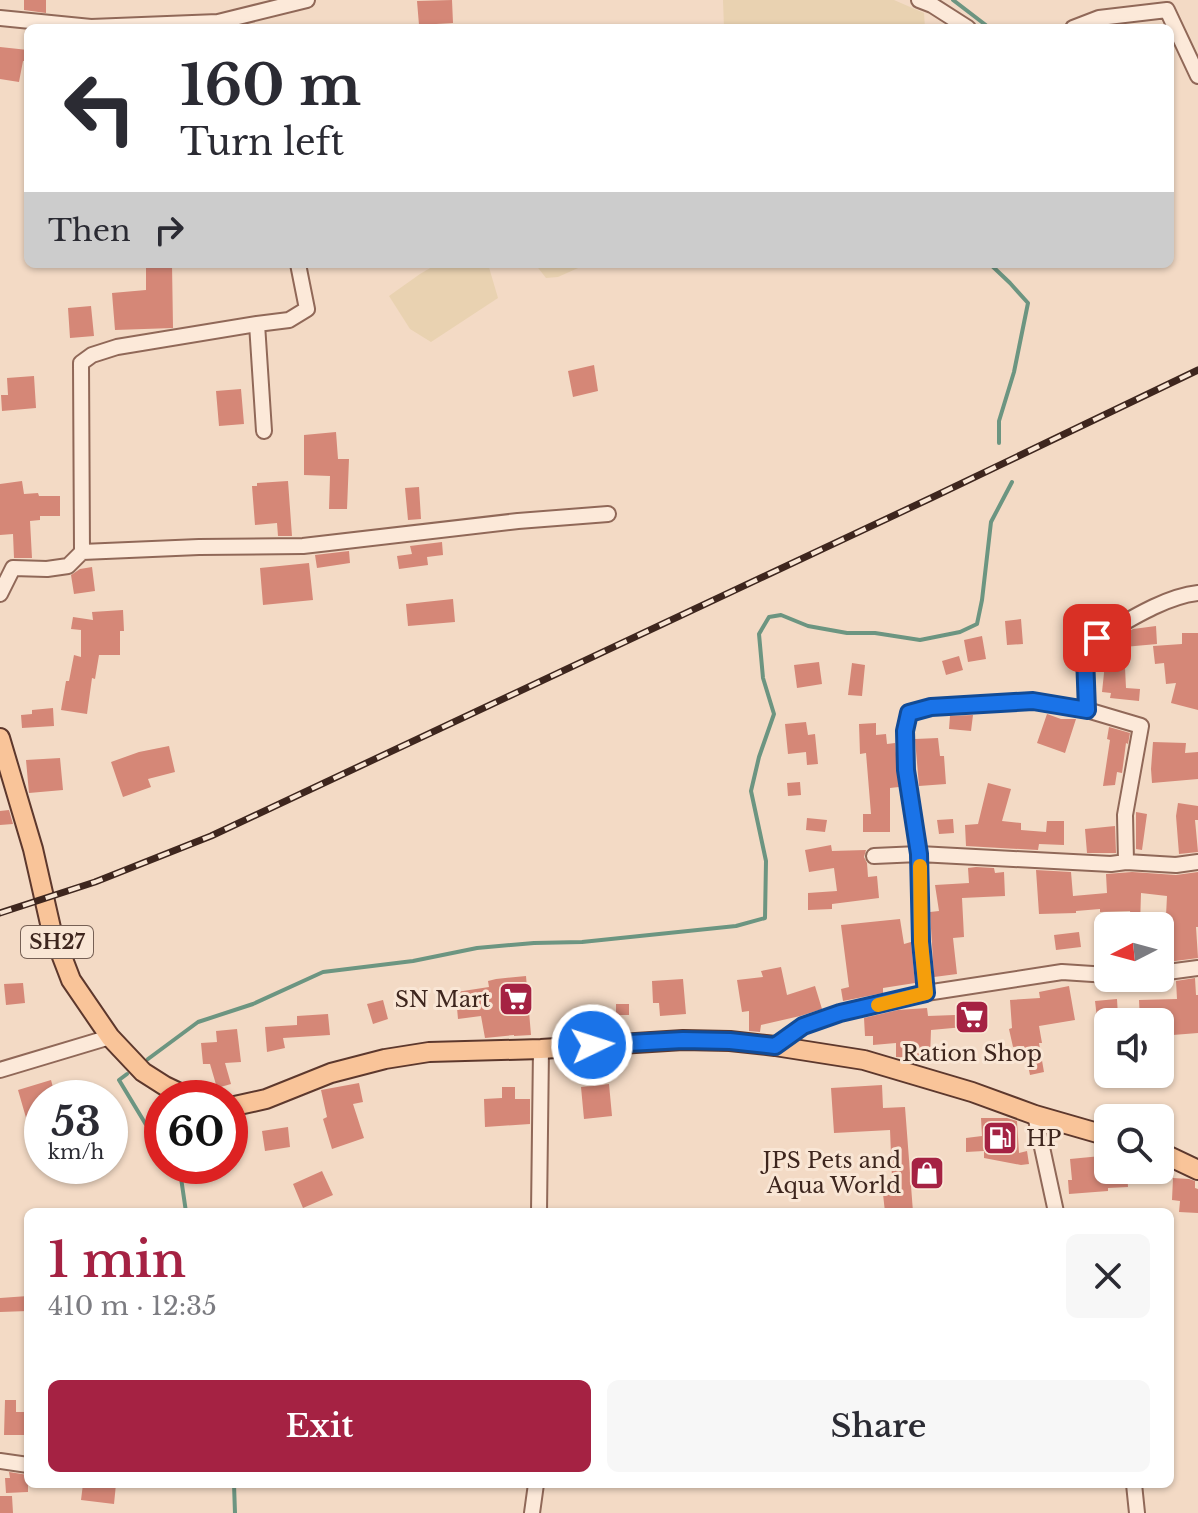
<!DOCTYPE html>
<meta charset="utf-8">
<style>
:root{--surface:#fff;--page:#f7f7f7;--text:#2b2b33;--muted:#7c7c81;--accent:#a52243}
body{margin:0;font-family:"Libre Baskerville",serif;background:var(--page);color:var(--text);height:100vh;display:flex;flex-direction:column;font-size:30px;white-space:nowrap}
*{box-sizing:border-box;margin:0}
p{font-size:26px;color:var(--muted)}
.icon{flex:none;width:44px;height:44px;fill:none;stroke:currentColor;stroke-width:2;stroke-linecap:round;stroke-linejoin:round}
.map{position:relative;flex:1;overflow:hidden}
.drawer{position:absolute;left:24px;top:1208px;width:1150px;height:280px;display:flex;flex-direction:column;background:var(--surface);border-radius:12px;box-shadow:0 2px 6px #0004}
.drawer>*{flex:none}
.hud{position:absolute;left:24px;top:24px;width:1150px;height:244px;border-radius:12px;box-shadow:0 2px 6px #0004;background:#fff;color:var(--text);overflow:hidden}
.needle{width:52px;rotate:264deg}
.tools{position:absolute;left:1094px;top:912px;display:grid;gap:16px}
.tools a{display:grid;place-items:center;width:80px;height:80px;border-radius:12px;background:var(--surface);box-shadow:0 2px 6px #0004;font-size:40px}
.speed{position:absolute;left:24px;top:1080px;display:flex;gap:16px;font-size:40px;font-weight:700;text-align:center}
.speed>*{display:grid;place-content:center;width:104px;height:104px;border-radius:50%;background:var(--surface);box-shadow:0 2px 6px #0004;line-height:1}
.speed small{font-size:20px;font-weight:400}
.speed .limit{border:12px solid #d22;background:#fff;color:#111}
.pin{position:absolute;display:grid;place-items:center;width:68px;height:68px;color:#fff;margin:-34px;border-radius:16px;box-shadow:0 4px 12px #0006}
.me{position:absolute;width:88px;margin:-44px;rotate:86deg;stroke-linejoin:round;filter:drop-shadow(0 0 6px #0008)}
.turn{display:flex;align-items:center;gap:28px;height:168px;padding:0 24px;font-size:36px}
.turn .icon{width:104px;height:104px;stroke-width:2.5}
.turn b{display:block;font-size:56px;line-height:68px}
.then{display:flex;align-items:center;height:76px;padding:0 24px;background:#0003;gap:16px;font-size:30px}
.round{display:grid;place-items:center;flex:none;width:84px;height:84px;border-radius:12px;background:var(--page)}
.head{display:flex;align-items:center;justify-content:space-between;height:136px;padding:0 24px}
h1{font-size:48px;font-weight:600;line-height:60px;color:var(--accent)}
.action{display:flex;gap:16px;margin-top:auto;padding:16px 24px}
.action a{flex:1;height:92px;border-radius:12px;background:var(--accent);color:#fff;font-size:32px;font-weight:600;line-height:92px;text-align:center}
.action a+a{background:var(--page);color:var(--text)}
.map>svg:first-child{display:block}
.farmland{fill:#e9d2b1}
.lines{fill:none;stroke-linecap:round;stroke-linejoin:round}
.stream{stroke:#6c9581;stroke-width:4}
.building{fill:#d58777}
.minor-casing{stroke:#906858;stroke-width:18}
.major-casing{stroke:#5d382d;stroke-width:22}
.minor{stroke:#fce9d9;stroke-width:14}
.major{stroke:#f9c499;stroke-width:18}
.rail-casing{stroke:#3e261e;stroke-width:7}
.rail{stroke:#f9e6d5;stroke-width:4;stroke-dasharray:12;stroke-linecap:butt}
.route-casing{stroke:#114b97;stroke-width:20}
.route{stroke:#1a73e8;stroke-width:14}
.slow{stroke:#f59e0b;stroke-width:14}
.labels{text-anchor:middle;stroke-width:6;stroke-linejoin:round;paint-order:stroke}
.shield{fill:#f9e6d5;stroke:#766055;stroke-width:2}
.shield-label{font-size:20px;font-weight:bold;fill:#3e261e}
.poi-label{font-size:22px;fill:#3e261e;stroke:#f9e6d5;text-anchor:end}
</style>
<div class="map">
<svg width="1198" height="1513" viewBox="0 0 1198 1513">
<rect width="100%" height="100%" fill="#f3dac5"/>
<path class="farmland" d="M723,0H894L924,13L925,28H724Z
M437,264H488L498,298L431,342L410,329L389,296L420,274Z
M535,264H587L558,277L546,278Z"/>
<g class="lines">
<path class="stream" d="M953,0L987,26
M990,264L1010,283L1028,303L1014,372L999,421V443
M148,1059L198,1022L253,1004L323,972L413,961L477,948L534,943L582,942L736,926L765,918L766,861L751,791L759,757L774,714L763,678L759,634L769,617L781,615L808,626L847,633H875L920,640L960,632L977,624L982,600L991,522L1012,482
M127,1074L119,1080L145,1123L162,1146
M176,1166L180,1171L186,1212
M234,1484L235,1513"/>
</g>
<path class="building" d="M24,0H46V13L24,10Z
M452,0L453,23L419,25L417,1Z
M0,47L28,50V61H23L19,82L0,79Z
M146,264H172L173,328L115,330L112,293L146,290Z
M91,306L94,336L70,338L68,308Z
M594,365L598,391L573,397L568,371Z
M34,376L36,408L2,411L1,395H8L7,378Z
M241,389L244,424L219,426L216,391Z
M336,432L338,459H349L347,509H329L330,476L304,475V435Z
M22,481L24,494L38,493L39,496H60V516H40V520L30,521L32,558H14L13,534L0,535V484Z
M288,481L292,536H278L277,523L255,525L252,486H257V483Z
M419,487L421,519L408,520L405,488Z
M442,542L443,555L427,557L428,565L399,569L397,556L412,554L410,546Z
M349,551L350,563L317,568L315,555Z
M309,563L313,600L263,605L260,568Z
M92,567L95,591L74,594L71,575L80,569Z
M453,599L455,622L408,626L406,604Z
M123,610L124,631H120V655H99L95,679L92,678L87,714L61,710L66,681H69L74,655L81,657V630L71,629L73,617L93,620L92,612Z
M1021,619L1023,644L1007,645L1005,621Z
M1156,626L1157,644L1124,647L1126,688L1140,689L1139,701L1110,698L1111,693L1102,692L1104,673L1102,647L1110,643L1122,642L1121,636L1133,629Z
M1182,633H1198V710L1171,703L1176,683L1166,684L1164,663L1155,664L1153,646L1182,644Z
M982,636L986,659L968,662L964,640Z
M959,656L963,670L946,675L942,661Z
M819,662L822,684L797,688L794,665Z
M852,663L865,665L862,696L848,695Z
M53,708L54,726L22,728L21,715L32,714V710Z
M1047,714L1061,719H1076L1065,753L1037,743Z
M973,715L971,731L949,729L950,716Z
M806,722L808,735L815,734L818,764L807,765L806,752L788,754L785,724Z
M876,723V735L886,734L887,744L895,743L899,787L890,788V832H863V814H871L866,753L860,754L859,724Z
M1109,727L1130,733L1128,744L1126,743L1122,773L1117,772L1115,785L1103,786L1110,740L1107,739Z
M938,738L940,756H944L946,784L919,786L915,739Z
M1153,742L1186,743L1185,753L1198,752V779L1152,783L1151,769Z
M169,746L175,772L148,779L151,787L123,797L111,762L139,752Z
M60,758L63,790L29,793L26,760Z
M800,782L801,795L788,796L787,783Z
M988,783L1011,789L1002,821L1021,823V830L1046,832L1047,821H1064V845L1039,844L1038,850L966,846L965,825L978,824Z
M1178,803L1198,806V820H1195L1198,852L1179,854L1176,816Z
M9,810L13,824L0,825V811Z
M1136,812L1147,814L1142,850L1136,849Z
M807,818L827,820L825,832L806,830Z
M953,819L954,833L939,834L937,820Z
M1115,826L1116,853H1087L1085,829Z
M831,845L832,851L866,850L864,857L867,863L868,877L877,876L879,898L832,904V909L808,910V893L837,891L834,868L809,872L805,850Z
M976,867L994,868L995,873L1004,872L1005,896L962,898L964,937L953,938L957,974L934,977L930,912L939,911L935,885L969,883L968,868Z
M1036,870L1071,872L1073,896L1107,893L1106,874L1132,872L1176,875L1198,872V927H1196L1198,958L1160,963V936L1165,935L1167,896L1141,893L1140,926H1132L1130,911L1100,912V909L1076,911V913L1039,914Z
M900,919L904,944L911,942L915,983L883,988V993L843,1001L841,989L849,987L841,925Z
M1079,932L1081,947L1056,950L1054,935Z
M781,967L787,995L815,986L822,1009L800,1016L761,1025L760,1032L749,1031V1011L742,1012L737,980L763,977L761,971Z
M526,976L531,1035L514,1036V1035L485,1038L481,1016L458,1019L457,1008L452,1009L450,993L489,987L488,981L496,979Z
M1195,978L1196,995H1198V1033L1160,1036V1022H1140L1139,1000L1177,999L1176,981Z
M683,979L686,1014L660,1016L659,1003H653L652,981Z
M23,983L25,1003L6,1005L4,984Z
M1069,986L1075,1020L1039,1026L1042,1043H1039L1044,1072L1030,1075L1024,1046L1013,1047L1009,1029L1012,1028L1010,1000L1040,998L1039,992Z
M1117,999L1118,1016L1097,1018L1095,1001Z
M383,1000L388,1019L373,1024L367,1004Z
M616,1004H629V1015H616Z
M978,1007L983,1021L964,1027L931,1030L930,1058L896,1057V1043L873,1045V1036H865L864,1018L898,1010L927,1008L928,1016L955,1015Z
M328,1014L330,1035L283,1038L285,1048L267,1052L265,1027L297,1025V1016Z
M237,1029L241,1062L225,1063L231,1084L217,1088L210,1064H203L201,1043L217,1042L216,1031Z
M51,1080L56,1098H42V1132L31,1135L18,1090Z
M359,1083L363,1102L353,1104L364,1138L332,1149L323,1119L327,1117L321,1090Z
M609,1084L612,1116L584,1119L581,1087Z
M882,1085L883,1108L905,1107L913,1212H885L883,1194L892,1193L890,1178H892L890,1130L834,1133L831,1088Z
M502,1087H515V1099H530V1124L485,1127L484,1099L502,1098Z
M981,1118H1007L1017,1121L1019,1153L1027,1151L1029,1164L1021,1165L984,1158V1151L966,1152V1138L982,1136Z
M288,1127L290,1147L265,1151L262,1131Z
M1101,1156V1166L1108,1165V1170H1127L1128,1187L1108,1188V1191L1069,1194L1068,1180H1072L1070,1159Z
M322,1171L333,1195L303,1208L293,1184Z
M1173,1178L1189,1179L1195,1181V1188L1198,1189V1213L1179,1212L1180,1201L1172,1200Z
M28,1296V1311L0,1312V1298Z
M5,1400H16V1412H28L27,1435H4Z
M9,1472L28,1475V1492L6,1493L5,1478H10Z
M83,1484H116L114,1504L81,1500Z
M0,1496H12L13,1513H0Z"/>
<g class="lines">
<g class="minor-casing">
<path id="minor" d="M919,0L932,5L968,28
M0,18L91,27L218,22L222,28
M218,22L307,0
M1073,28L1099,18L1167,10L1198,76
M257,324L264,431
M82,552L199,547L303,546L518,521L608,514
M0,594L13,568L47,569L68,566L82,552L81,363L92,355L117,347L257,324L289,320L307,309L298,264
M1087,710L1141,726L1125,815L1126,862L1176,865L1198,862
M874,856L919,854L1111,864L1126,862
M1160,973L1198,968
M926,993L921,942L919,854L906,770L905,731L909,713L931,707L1033,701L1087,710L1085,656L1087,644C1120,626 1161,597 1198,593
M775,1046L803,1026L840,1013L926,993L1062,972L1108,975
M0,1070L110,1037
M1035,1115L1056,1212
M539,1212L541,1049
M0,1461L28,1465
M1134,1484L1137,1513
M532,1513L536,1484"/>
</g>
<g class="major-casing">
<path id="major" d="M0,738L33,849L51,928L71,980L110,1037L143,1072L165,1086L190,1098
M230,1107L266,1099L331,1073L385,1059L429,1052L541,1049L683,1040L730,1041L775,1046L864,1060L972,1092L1035,1115L1108,1136
M1160,1152L1198,1170"/>
</g>
<use href="#minor" class="minor"/>
<use href="#major" class="major"/>
<g class="rail-casing">
<path id="rail" d="M0,913L95,882L211,836L931,498L1198,370"/>
</g>
<use href="#rail" class="rail"/>
</g>
<g class="lines">
<g class="route-casing">
<path id="route" d="M592,1045L683,1040L730,1041L775,1046L803,1026L840,1013L926,993L921,942L919,854L906,770L905,731L909,713L931,707L1033,701L1087,710L1085,656L1087,644L1097,638"/>
</g>
<use href="#route" class="route"/>
<path class="slow" d="M878,1005L926,993L921,942L920,866"/>
</g>
<defs>
<g id="supermarket-square" transform="scale(1.8)"><rect x="-9" y="-9" width="18" height="18" rx="4" fill="#a52243" stroke="#f9e6d5"/><path d="M-6-5.5h2.5l.6 2H6L4.5 2H-2.5L-4.4-4H-6ZM-1.5 3.2a1.3 1.3 0 1 0 .1 0ZM3 3.2a1.3 1.3 0 1 0 .1 0Z" fill="#fff"/></g>
<g id="fuel-square" transform="scale(1.8)"><rect x="-9" y="-9" width="18" height="18" rx="4" fill="#a52243" stroke="#f9e6d5"/><path d="M-5.5-6h7V0h2V4h1.3V-2.5L3-4.5l.8-.8L6-3V5H2.5V1h-1V6h-7ZM-4.2-4.7v3.2H.2V-4.7Z" fill="#fff"/></g>
<g id="shop-square" transform="scale(1.8)"><rect x="-9" y="-9" width="18" height="18" rx="4" fill="#a52243" stroke="#f9e6d5"/><path d="M-5-2.5h2.3a2.7 3.5 0 0 1 5.4 0H5L5.5 6h-11ZM-1.5-2.5h3a1.5 2.3 0 0 0-3 0Z" fill="#fff"/></g>
</defs>
<g fill-rule="evenodd">
<use href="#supermarket-square" x="516" y="999"/>
<use href="#supermarket-square" x="972" y="1017"/>
<use href="#fuel-square" x="1000" y="1138"/>
<use href="#shop-square" x="927" y="1173"/>
</g>
<g class="labels">
<rect class="shield" x="21" y="926" width="72" height="32" rx="6"/>
<g class="shield-label">
<text x="57" y="949">SH27</text>
</g>
<g class="poi-label">
<text x="490" y="1007">SN Mart</text>
<text x="972" y="1061" text-anchor="middle">Ration Shop</text>
<text x="1026" y="1146" text-anchor="start">HP</text>
<text x="901" y="1168">JPS Pets and<tspan x="901" dy="25">Aqua World</tspan></text>
</g>
</g>
</svg>
<div class="tools">
<a><svg class="needle" viewBox="-14 -14 28 28"><path d="M0-13l5 13h-10z" fill="#e53935"/><path d="M0 13l5-13h-10z" fill="#7c7c81"/></svg></a>
<a><svg class="icon" aria-label="sound" viewBox="0 0 24 24"><path d="M4 9h4l5-4v14l-5-4H4zM17 9q2 3 0 6"/></svg></a>
<a><svg class="icon" aria-label="search" viewBox="0 0 24 24"><circle cx="10" cy="10" r="6"/><path d="M15 15l6 6"/></svg></a>
</div>
<div class="speed"><div>53<small>km/h</small></div><div class="limit">60</div></div>
<div class="pin" style="left:1097px;top:638px;background:#d93025"><svg class="icon" aria-label="arrive" viewBox="0 0 24 24"><path d="M6 21V4h12l-3 4 3 4H6"/></svg></div>
<svg class="me" style="left:592px;top:1045px" viewBox="-20 -20 40 40"><circle r="17" fill="#1a73e8" stroke="#fff" stroke-width="3"/><path d="M0-11L8 9 0 5-8 9z" fill="#fff"/></svg>
<div class="hud">
<div class="turn"><svg class="icon" aria-label="left" viewBox="0 0 24 24"><path d="M17 20v-9H6M10 6l-5 5 5 5"/></svg><div><b>160 m</b>Turn left</div></div>
<div class="then">Then<svg class="icon" aria-label="right" viewBox="0 0 24 24"><path d="M7 20v-9h11M14 6l5 5-5 5"/></svg></div>
</div>
<section class="drawer">
<div class="head"><div><h1>1 min</h1><p>410 m · 12:35</p></div><a class="round"><svg class="icon" aria-label="close" viewBox="0 0 24 24"><path d="M6 6l12 12M18 6L6 18"/></svg></a></div>
<div class="action"><a>Exit</a><a>Share</a></div>
</section>
</div>
